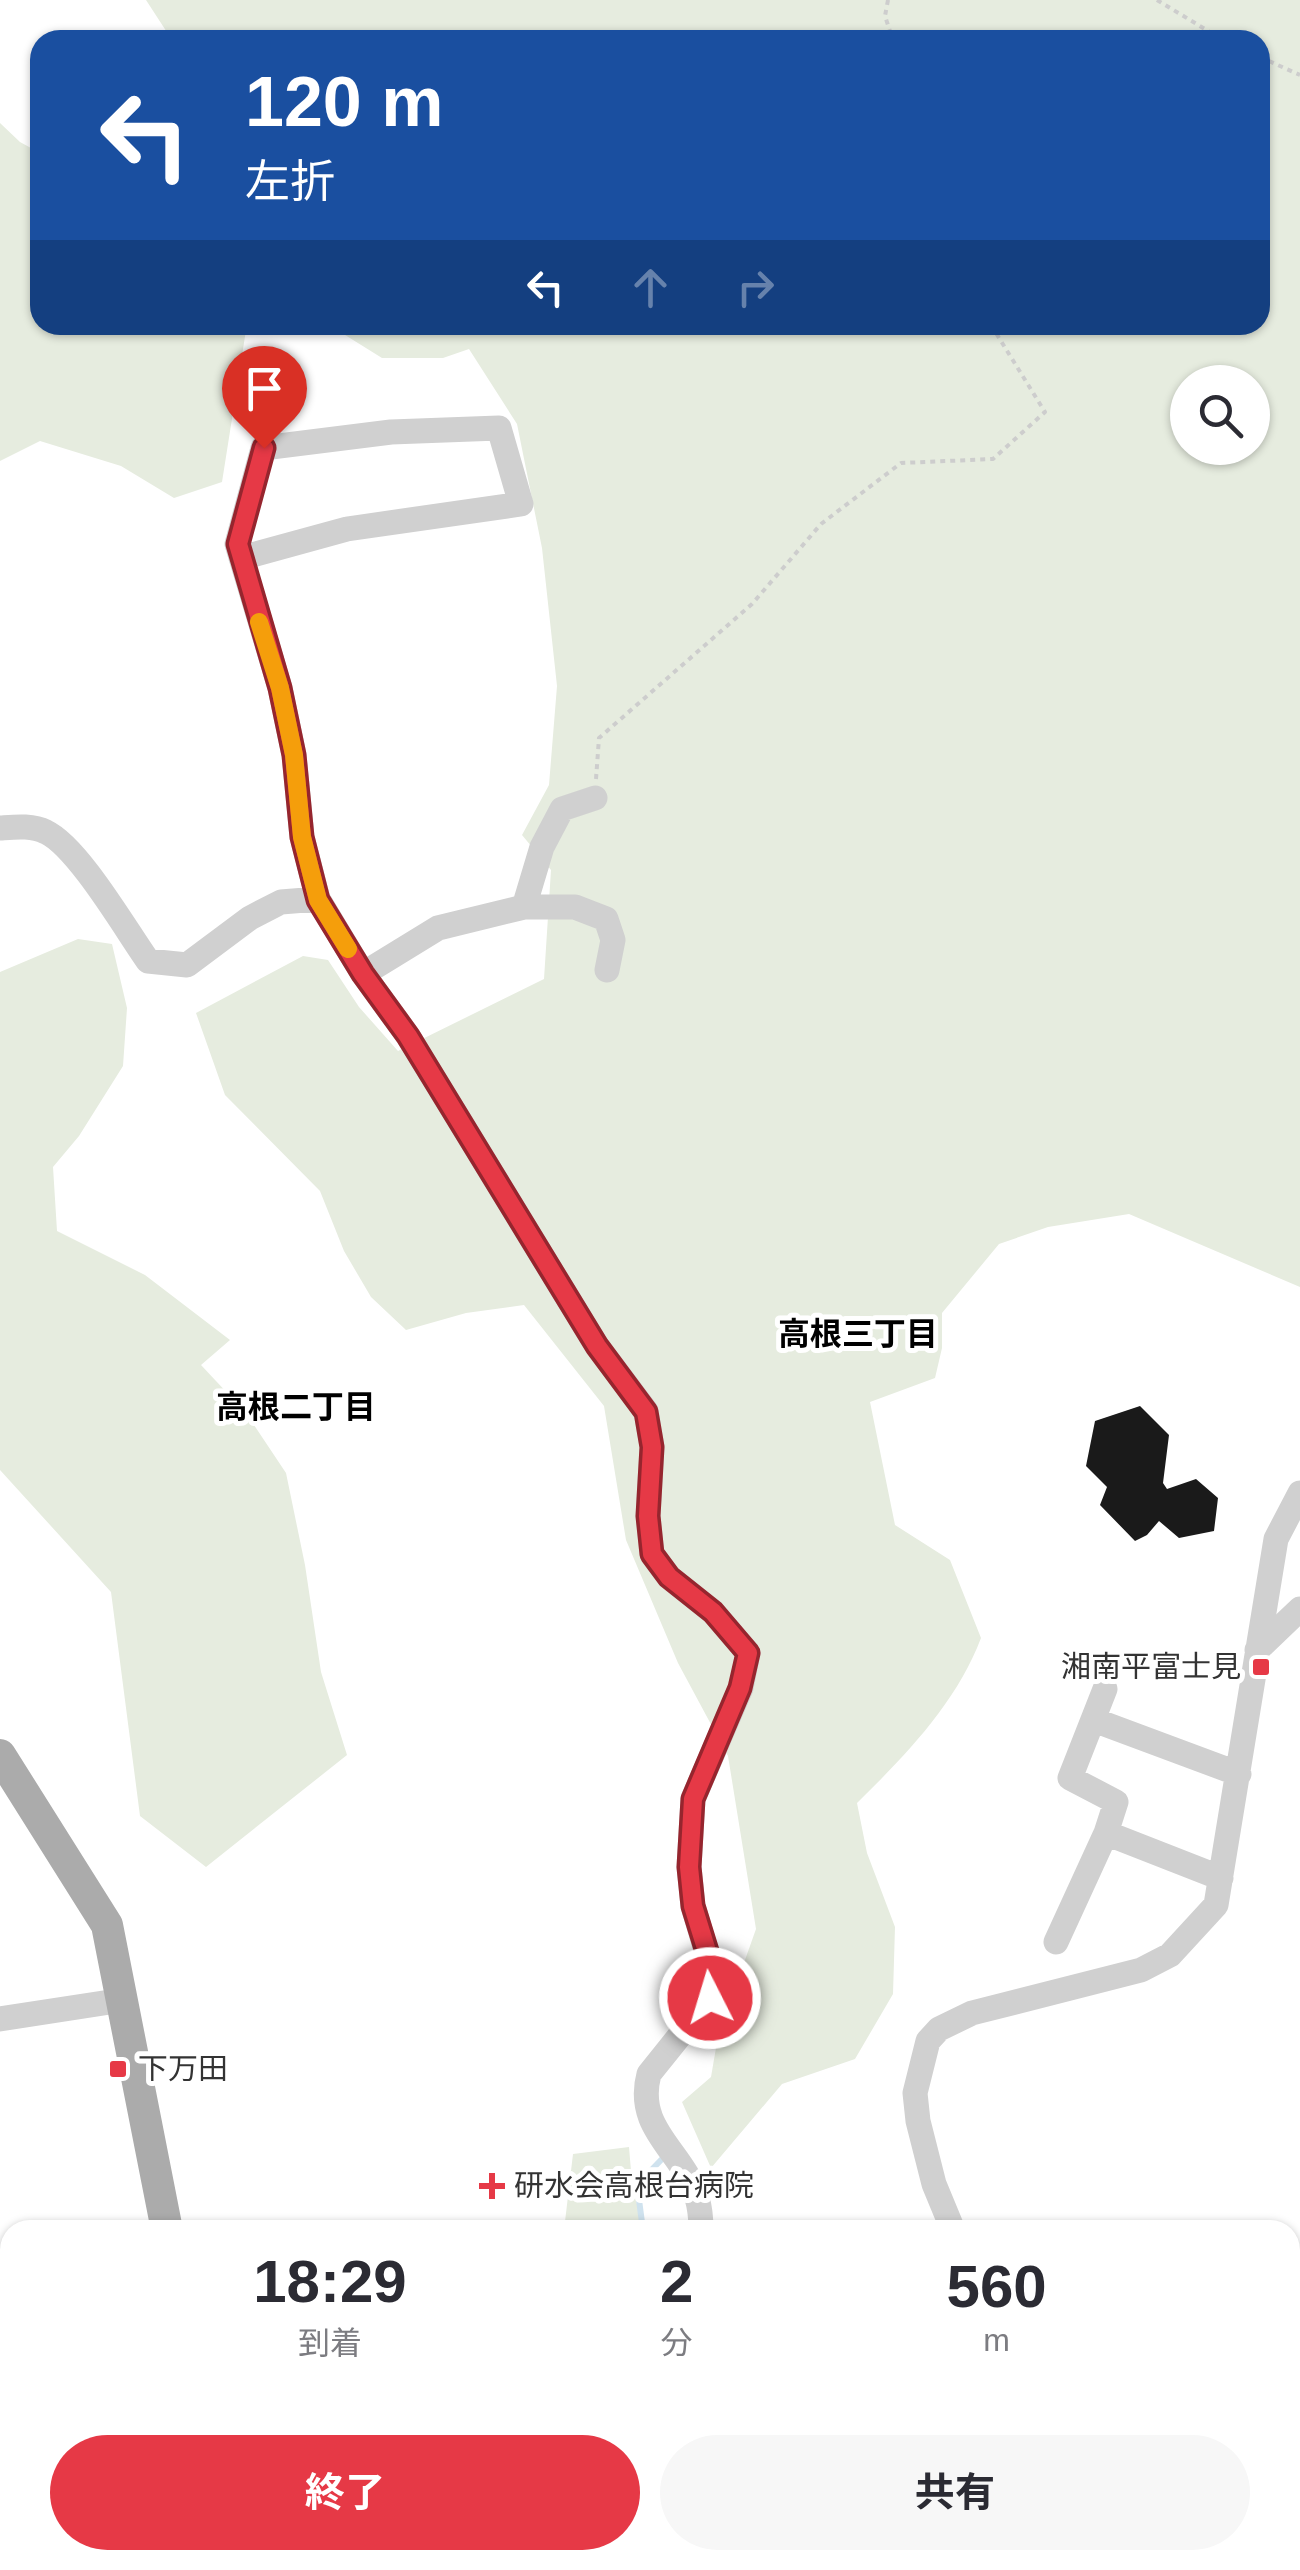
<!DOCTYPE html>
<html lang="ja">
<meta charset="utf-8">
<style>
:root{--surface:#fff;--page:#f7f7f7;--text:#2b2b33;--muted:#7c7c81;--accent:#e63946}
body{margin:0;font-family:Helvetica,"Noto Sans JP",sans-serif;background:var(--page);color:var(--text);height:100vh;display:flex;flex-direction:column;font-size:38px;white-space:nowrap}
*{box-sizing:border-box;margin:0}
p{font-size:32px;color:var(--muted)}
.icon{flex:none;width:55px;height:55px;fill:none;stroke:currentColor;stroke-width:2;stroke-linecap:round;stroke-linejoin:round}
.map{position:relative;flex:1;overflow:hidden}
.panel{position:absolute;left:0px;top:2220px;width:1300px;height:350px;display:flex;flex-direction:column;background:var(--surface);border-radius:30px 30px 0 0;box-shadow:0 2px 8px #0004}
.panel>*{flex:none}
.banner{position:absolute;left:30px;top:30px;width:1240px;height:305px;border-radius:30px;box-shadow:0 2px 8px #0004;background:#1a4fa0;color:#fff;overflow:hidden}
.tools{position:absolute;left:1170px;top:365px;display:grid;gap:20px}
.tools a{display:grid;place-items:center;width:100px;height:100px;border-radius:50%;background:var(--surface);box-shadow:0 2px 8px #0004;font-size:50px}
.pin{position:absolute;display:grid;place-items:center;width:85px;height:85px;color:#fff;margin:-102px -42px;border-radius:50% 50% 50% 0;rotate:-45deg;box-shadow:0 0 10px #0007}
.pin .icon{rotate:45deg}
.me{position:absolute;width:110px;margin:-55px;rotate:355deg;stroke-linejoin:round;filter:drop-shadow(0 0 8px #0008)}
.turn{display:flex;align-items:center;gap:35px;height:210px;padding:0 50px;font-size:45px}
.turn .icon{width:130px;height:130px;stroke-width:2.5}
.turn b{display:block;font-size:70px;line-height:85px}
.lanes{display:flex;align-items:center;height:95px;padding:0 50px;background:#0003;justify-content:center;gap:50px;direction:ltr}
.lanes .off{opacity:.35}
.eta{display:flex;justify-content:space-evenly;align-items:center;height:170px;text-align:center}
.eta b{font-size:60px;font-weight:700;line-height:70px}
.cta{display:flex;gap:20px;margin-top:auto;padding:20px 50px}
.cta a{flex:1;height:115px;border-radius:60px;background:var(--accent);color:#fff;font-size:40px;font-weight:700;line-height:115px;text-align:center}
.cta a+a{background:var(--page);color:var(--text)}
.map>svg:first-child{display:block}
.green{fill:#e6ecdf;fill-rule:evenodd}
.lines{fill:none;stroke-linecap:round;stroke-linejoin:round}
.stream{stroke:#cfe2ee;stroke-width:6}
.building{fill:#1a1a1a}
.path{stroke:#cdcdcd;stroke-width:4;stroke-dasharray:5 5;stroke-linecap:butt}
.minor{stroke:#d0d0d0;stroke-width:25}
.major{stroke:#ababab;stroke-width:32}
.route-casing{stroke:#96252e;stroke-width:25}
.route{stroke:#e63946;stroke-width:18}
.slow{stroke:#f59e0b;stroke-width:18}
.poi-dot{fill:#e63946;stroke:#fff;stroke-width:4}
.labels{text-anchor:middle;stroke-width:10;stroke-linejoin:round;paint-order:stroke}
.poi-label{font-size:30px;fill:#333;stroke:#fff;text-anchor:start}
.neighbourhood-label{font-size:32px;font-weight:bold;fill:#000;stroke:#fff}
</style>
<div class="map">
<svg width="1300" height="2570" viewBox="0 0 1300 2570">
<rect width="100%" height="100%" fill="#fff"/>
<path class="green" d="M146,0H1300V1287L1129,1214L1048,1227L999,1244L942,1313V1348L935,1378L870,1402L895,1525L950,1560L981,1638C957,1702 906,1755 857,1803L867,1853L895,1927L893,1994L855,2059L782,2084L711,2168L682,2102L711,2077L718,2036L756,1929L728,1756L678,1663L626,1540L604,1406L524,1305L466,1313L406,1330L371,1297L344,1251L320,1191L225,1095L196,1013L303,956L328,960L359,1007L398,1051L544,979L551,870L522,835L549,785L557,686L542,548L517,424L469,349L443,358H382L329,325H1260V40H172ZM1188,382H1252V448H1188Z
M0,123L20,142L40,153V325H254L246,330L222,482L174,498L121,466L40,441L0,461Z
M78,939L112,944L127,1008L123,1066L79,1136L53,1167L57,1231L145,1275L230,1340L201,1365L246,1413L286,1473L305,1565L321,1672L347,1755L206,1867L140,1816L111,1592L0,1470V972Z
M629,2147L632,2183L643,2230H564L573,2154Z"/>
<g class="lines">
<path class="stream" d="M643,2230L637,2185L661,2160"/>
</g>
<path class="building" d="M1140,1406L1169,1435L1163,1483L1167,1489L1196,1479L1218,1498L1214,1531L1179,1538L1159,1521L1147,1535L1135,1541L1100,1505L1107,1487L1086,1466L1095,1421Z"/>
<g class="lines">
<path class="path" d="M888,0L885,16L893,40
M1157,0L1223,40
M1260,57L1300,75
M596,779L599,738L752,604L821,524L901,463L993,459L1045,412L991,325"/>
<path class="minor" d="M241,558L347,529L521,504L499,428L391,432L263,448L237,544L280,688L294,755L302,837L318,899
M0,828C15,827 32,825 46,832C78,847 126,930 148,961L187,965L250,918L281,902L318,899L363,974L408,1036L597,1346L646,1411L652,1447L648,1516L652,1554L669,1577L713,1612L748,1653L741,1688L693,1799L689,1867L693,1906L713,1974L710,1998L649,2074C634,2130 684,2151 697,2198C700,2208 701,2220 701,2230
M524,907H575L606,919L613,940L607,970
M363,974L438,928L524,907L542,847L562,809L595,798
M1257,1650L1300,1609
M1094,1720L1239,1774
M1106,1833L1221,1878
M1056,1942L1106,1833L1116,1802L1070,1778L1105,1689
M0,2019L123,2000
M953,2230L934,2184L918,2121L915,2093L928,2041L939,2029L972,2013L1141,1970L1170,1955L1216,1905L1276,1539L1300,1493
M1290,2265H1300
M0,2317L10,2311
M1290,2439L1300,2431
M1290,2536L1300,2542
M397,2560L406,2570
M310,2570L311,2560
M428,2570L440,2560
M558,2570L579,2560
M875,2570L879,2560
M1088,2570L1089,2560"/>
<path class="major" d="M0,1755L107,1925L167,2230
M20,2570L36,2560"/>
</g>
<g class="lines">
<g class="route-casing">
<path id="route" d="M264,448L238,544L280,688L294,755L302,837L318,900L363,974L408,1036L597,1346L646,1412L652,1447L648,1516L652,1554L669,1577L713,1612L748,1653L740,1688L693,1799L689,1867L693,1906L714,1974L710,1998"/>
</g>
<use href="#route" class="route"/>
<path class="slow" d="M259,622L280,688L294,755L302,837L318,900L348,949"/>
</g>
<g class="poi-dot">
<rect x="1251" y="1657" width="20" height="20" rx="5"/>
<rect x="108" y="2059" width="20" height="20" rx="5"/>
<path d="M487 2171h10v10h10v10h-10v10h-10v-10h-10v-10h10z"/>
</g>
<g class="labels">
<g class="poi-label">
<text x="1241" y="1677" text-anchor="end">湘南平富士見</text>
<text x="138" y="2079">下万田</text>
<text x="514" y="2196">研水会高根台病院</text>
</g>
<g class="neighbourhood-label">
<text x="858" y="1345">高根三丁目</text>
<text x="296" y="1418">高根二丁目</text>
</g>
</g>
</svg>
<div class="tools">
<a><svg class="icon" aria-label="search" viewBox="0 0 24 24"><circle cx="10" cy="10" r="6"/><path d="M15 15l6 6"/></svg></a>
</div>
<div class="pin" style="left:264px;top:448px;background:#d93025"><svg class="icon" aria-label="arrive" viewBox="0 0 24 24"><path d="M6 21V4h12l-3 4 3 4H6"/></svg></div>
<svg class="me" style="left:710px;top:1998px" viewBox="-20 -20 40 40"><circle r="17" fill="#e63946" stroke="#fff" stroke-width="3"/><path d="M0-11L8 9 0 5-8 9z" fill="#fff"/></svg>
<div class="banner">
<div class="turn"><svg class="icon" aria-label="left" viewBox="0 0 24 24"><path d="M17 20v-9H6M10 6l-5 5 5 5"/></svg><div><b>120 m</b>左折</div></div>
<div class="lanes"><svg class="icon" aria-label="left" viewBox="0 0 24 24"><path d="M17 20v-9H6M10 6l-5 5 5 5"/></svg><svg class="icon off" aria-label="ahead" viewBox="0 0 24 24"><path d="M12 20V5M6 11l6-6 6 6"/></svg><svg class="icon off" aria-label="right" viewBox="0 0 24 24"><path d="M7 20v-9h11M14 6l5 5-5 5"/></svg></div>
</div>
<section class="panel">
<div class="eta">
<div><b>18:29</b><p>到着</p></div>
<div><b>2</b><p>分</p></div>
<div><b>560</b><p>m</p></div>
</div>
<div class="cta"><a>終了</a><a>共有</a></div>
</section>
</div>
